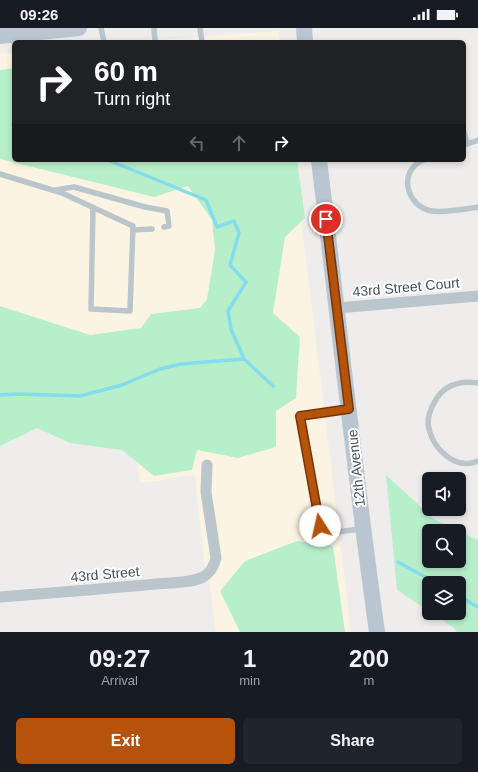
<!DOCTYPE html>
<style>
:root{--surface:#171b24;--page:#20242c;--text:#f1f3f6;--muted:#9ea1a6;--accent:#b45309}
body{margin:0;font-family:Helvetica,sans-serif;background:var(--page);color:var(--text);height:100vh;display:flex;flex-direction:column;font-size:15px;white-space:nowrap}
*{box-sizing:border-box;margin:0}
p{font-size:13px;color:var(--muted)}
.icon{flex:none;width:22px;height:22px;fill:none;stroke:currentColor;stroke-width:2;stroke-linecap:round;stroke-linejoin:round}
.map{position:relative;height:604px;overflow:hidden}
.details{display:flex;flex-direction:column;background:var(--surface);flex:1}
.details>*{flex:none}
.guide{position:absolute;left:12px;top:12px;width:454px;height:122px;border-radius:6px;box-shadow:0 2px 6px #0003;background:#202124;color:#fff;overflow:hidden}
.tools{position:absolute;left:422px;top:444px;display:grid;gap:8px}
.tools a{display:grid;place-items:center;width:44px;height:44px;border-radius:6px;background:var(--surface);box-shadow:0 2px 6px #0003;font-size:20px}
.pin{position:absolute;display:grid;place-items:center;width:34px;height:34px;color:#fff;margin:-17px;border:2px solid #fff;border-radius:50%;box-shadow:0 1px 4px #0007}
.me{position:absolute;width:44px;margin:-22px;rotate:350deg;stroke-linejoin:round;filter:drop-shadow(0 0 3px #0008)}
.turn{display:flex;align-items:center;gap:14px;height:84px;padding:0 16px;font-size:18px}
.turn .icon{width:52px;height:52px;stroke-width:2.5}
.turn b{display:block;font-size:28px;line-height:34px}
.lanes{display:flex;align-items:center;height:38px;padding:0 16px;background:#0003;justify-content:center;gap:20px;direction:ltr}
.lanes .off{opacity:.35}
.eta{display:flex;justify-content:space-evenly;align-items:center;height:68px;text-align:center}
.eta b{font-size:24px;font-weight:700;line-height:28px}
.primary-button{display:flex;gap:8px;margin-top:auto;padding:8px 16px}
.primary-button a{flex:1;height:46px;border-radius:6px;background:var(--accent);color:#fff;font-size:16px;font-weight:700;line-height:46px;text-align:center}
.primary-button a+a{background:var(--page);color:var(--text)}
.status{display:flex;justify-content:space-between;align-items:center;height:28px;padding:0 20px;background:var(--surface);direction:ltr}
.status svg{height:11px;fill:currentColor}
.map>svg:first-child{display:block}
.commercial{fill:#fcf4e3}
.green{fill:#b8efcb;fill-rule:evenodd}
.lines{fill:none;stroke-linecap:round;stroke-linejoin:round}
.stream{stroke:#84dced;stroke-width:3.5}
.lane{stroke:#bac5cc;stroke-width:5.5}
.street{stroke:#bac5cc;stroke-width:11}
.secondary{stroke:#b9c6d1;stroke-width:16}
.route-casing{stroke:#753606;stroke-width:10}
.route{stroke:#b45309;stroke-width:7}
.labels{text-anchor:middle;stroke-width:4;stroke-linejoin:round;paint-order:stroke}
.street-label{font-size:14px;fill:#44515a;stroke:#fff}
</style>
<div class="status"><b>09:26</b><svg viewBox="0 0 49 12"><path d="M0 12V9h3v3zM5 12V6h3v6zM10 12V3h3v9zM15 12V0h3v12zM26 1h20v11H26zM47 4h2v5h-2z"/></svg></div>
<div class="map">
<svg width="478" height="604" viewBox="0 0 478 604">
<rect width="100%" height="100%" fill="#efecec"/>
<path class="commercial" d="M278,3L280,14H111L171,11Z
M14,24V132H294L351,604H216L210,559L204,531L195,447L140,455L131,380L0,394V26Z"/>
<path class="green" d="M14,40V132H297L305,190L285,209L273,285L300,309L296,370L276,383V419L238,430L197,422L192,442L154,448L122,422L70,415L37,400L0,418V278L90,307L141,300L151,286L200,280L207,271L215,222L212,192L188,158L154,169L0,131V42Z
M386,447L434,491L478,512V604H457L454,600L432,585H459V555H429V583L397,562ZM429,503H459V533H429Z
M297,513L333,518L345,604H240L220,563L245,533Z"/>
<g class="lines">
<path class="stream" d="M13,97L14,98
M108,132L206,172L217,199L234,193L239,205L230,237L246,254L228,283L231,301L244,331
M0,367L18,366L80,368L122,357L160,341L181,336L244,331L273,358
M398,534L436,555
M459,568L478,579"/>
<path class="lane" d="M101,0L104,14
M154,0L155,14
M200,0L202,14
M464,104L467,116
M464,117L478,112
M424,132C397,142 406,179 432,183C445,185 465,181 478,179
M0,146L62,165L133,198L130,283L91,281L93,180
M55,162L74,159L145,179L167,183L169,198L164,199
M133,202L152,201
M478,355C459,352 443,357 434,375C430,382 428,388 428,396C431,419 454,443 478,433
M347,381L300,388L320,498L336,504L361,501"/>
<path class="street" d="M337,280L478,268
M0,569C52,565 103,561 155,556C169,555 191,555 203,549C211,545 214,538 216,530L206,464L207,437"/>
<path class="secondary" d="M304,0L305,14
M0,8L79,0
M319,132C338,289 355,447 377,604"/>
</g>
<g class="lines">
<g class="route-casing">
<path id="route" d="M320,498L300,388L349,381L326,191"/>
</g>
<use href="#route" class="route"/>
</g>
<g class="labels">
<g class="street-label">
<text transform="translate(406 259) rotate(-5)" y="5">43rd Street Court</text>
<text transform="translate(356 440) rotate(-96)" y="5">12th Avenue</text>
<text transform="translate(105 546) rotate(-5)" y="5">43rd Street</text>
</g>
</g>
</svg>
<div class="tools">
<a><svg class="icon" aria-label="sound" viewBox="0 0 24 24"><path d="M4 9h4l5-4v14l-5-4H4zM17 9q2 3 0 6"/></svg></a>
<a><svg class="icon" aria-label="search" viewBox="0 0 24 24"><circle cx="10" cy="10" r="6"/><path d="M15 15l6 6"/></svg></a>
<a><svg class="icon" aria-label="layers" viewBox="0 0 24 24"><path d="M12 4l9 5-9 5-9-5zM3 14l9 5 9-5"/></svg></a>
</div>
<div class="pin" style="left:326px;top:191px;background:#d93025"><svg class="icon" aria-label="arrive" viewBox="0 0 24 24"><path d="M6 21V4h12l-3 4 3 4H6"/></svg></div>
<svg class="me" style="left:320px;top:498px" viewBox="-20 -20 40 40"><circle r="19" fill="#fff"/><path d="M0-13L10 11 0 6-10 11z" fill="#b45309"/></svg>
<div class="guide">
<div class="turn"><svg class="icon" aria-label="right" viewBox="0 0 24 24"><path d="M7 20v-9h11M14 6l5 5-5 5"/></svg><div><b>60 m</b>Turn right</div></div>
<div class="lanes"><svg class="icon off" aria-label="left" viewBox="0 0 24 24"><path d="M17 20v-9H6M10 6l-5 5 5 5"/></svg><svg class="icon off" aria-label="ahead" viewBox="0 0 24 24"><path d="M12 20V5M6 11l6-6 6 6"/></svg><svg class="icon" aria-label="right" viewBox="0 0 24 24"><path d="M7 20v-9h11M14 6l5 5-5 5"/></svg></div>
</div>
</div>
<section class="details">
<div class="eta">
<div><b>09:27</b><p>Arrival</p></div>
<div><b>1</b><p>min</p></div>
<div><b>200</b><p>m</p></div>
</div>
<div class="primary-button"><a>Exit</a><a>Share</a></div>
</section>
